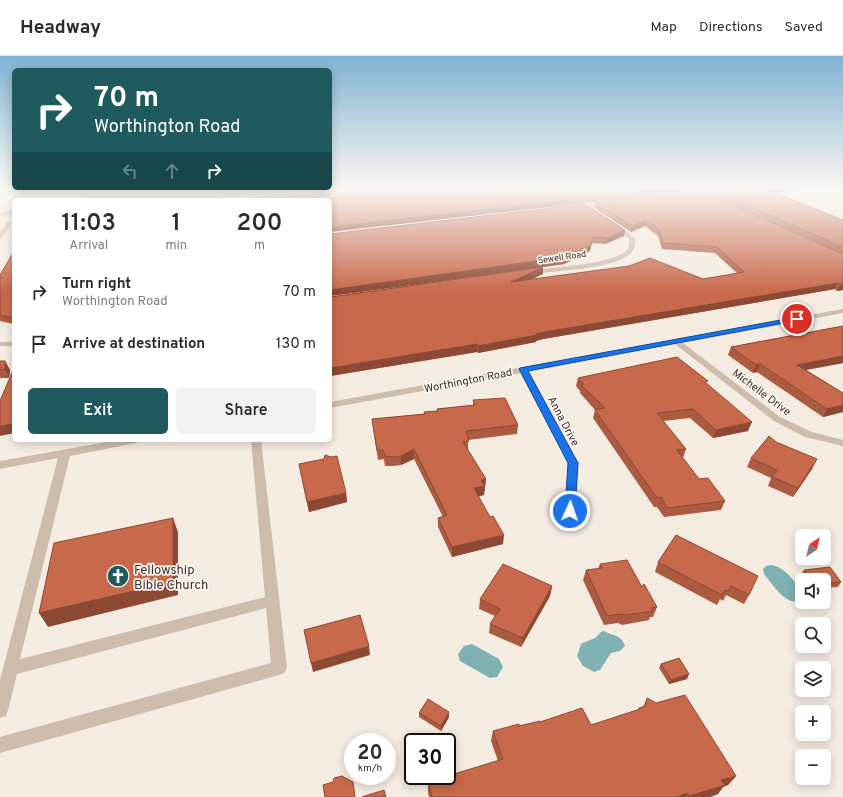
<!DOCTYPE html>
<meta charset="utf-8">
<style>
:root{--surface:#fff;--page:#f2f2f3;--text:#2b2b33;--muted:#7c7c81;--line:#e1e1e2;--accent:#1f5a5e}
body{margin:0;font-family:Overpass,sans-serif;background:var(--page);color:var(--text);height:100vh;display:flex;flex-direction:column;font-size:15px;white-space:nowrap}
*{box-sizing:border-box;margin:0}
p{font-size:13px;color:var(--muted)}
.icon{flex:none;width:22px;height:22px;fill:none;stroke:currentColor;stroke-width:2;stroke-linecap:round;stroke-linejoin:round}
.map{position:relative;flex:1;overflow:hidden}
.panel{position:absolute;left:12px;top:142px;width:320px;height:244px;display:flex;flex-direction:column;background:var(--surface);border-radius:6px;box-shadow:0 2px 10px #0003}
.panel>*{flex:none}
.top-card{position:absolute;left:12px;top:12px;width:320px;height:122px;border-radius:6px;box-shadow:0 2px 10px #0003;background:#1f5a5e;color:#fff;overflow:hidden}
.needle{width:26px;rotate:35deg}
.fabs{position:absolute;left:795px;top:473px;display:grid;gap:8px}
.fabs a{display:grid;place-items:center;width:36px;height:36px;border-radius:6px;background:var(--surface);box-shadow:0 2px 10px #0003;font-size:20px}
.speed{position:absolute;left:344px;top:677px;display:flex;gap:8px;font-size:20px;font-weight:700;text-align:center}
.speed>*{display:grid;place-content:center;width:52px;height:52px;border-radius:50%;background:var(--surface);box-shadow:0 2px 10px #0003;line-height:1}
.speed small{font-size:10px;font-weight:400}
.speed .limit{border:2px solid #111;border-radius:6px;background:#fff;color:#111}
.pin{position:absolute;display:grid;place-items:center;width:34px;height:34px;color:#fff;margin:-17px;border:2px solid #fff;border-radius:50%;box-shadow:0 1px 4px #0007}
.me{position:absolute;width:44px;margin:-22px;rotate:3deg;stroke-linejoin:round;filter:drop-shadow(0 0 3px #0008)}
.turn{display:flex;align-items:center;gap:14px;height:84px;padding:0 16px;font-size:18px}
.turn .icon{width:52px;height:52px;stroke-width:2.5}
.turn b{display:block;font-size:28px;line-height:34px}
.lanes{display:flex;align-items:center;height:38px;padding:0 16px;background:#0003;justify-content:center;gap:20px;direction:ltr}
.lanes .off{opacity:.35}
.eta{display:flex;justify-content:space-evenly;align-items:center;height:68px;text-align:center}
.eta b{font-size:24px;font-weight:600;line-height:28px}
.action{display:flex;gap:8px;margin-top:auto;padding:8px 16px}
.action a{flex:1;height:46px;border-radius:6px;background:var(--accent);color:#fff;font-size:16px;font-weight:600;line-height:46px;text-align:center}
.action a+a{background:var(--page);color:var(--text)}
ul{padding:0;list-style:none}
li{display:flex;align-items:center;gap:12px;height:52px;padding:0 16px}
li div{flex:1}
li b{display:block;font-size:15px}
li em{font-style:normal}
header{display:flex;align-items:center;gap:24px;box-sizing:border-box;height:56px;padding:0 20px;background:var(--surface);border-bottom:1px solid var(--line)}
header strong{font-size:19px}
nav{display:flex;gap:22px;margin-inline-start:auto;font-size:14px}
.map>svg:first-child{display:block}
.green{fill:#b8c4a0}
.water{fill:#7fb0b2}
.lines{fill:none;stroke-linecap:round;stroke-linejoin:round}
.minor{fill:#cdbbac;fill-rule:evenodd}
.wall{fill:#ac5a40}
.shaded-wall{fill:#8c4a34}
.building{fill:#c8694b;stroke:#8c4a34}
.route{fill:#1a73e8;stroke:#114b97}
.labels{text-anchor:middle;stroke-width:3.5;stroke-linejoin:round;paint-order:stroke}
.far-street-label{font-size:9px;fill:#3b302b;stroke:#fbf5ee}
.street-label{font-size:11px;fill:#3b302b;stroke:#fbf5ee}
.near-poi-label{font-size:13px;fill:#3b302b;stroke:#fbf5ee;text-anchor:start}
</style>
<header>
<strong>Headway</strong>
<nav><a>Map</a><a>Directions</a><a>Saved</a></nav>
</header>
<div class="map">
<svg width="843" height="741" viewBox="0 0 843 741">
<rect width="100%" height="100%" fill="#f4ebe1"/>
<path class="green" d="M95,132H324L196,144H91Z"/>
<path class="water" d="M771,509C785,511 793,524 802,535V544C786,552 773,528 764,518L763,513L766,510Z
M604,575C613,580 622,579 625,590L620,595L611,597L600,614L594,616L583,610L577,600L581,588L595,582L601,576Z
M472,588L499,603L503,611L497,621L490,622L460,605L458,598L464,590Z"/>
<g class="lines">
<path class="minor" d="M82,132H86L84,144H78Z
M360,132H377L375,133L265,144H246L249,142Z
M687,132H693L712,141L707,142Z
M608,146L611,148L610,149L576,154L573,152Z
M14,154V158L0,160V156Z
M7,166L12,167L2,182L0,183V176Z
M614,166L635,182C636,188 635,194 629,199C610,213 555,215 530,218L527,216L530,214C550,212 614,208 627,194C630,191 629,187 629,183L612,169V167Z
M843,253V257L683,287L780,361L812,376L843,384V390L805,381L774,365L675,288L529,315L578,407L576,455L574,458L570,459L566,458L564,455L568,407L521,317L330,352V346Z
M0,286H14V290H0Z
M118,384H141L136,387L70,400L20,603L265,541L251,384H261L287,612L284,617L279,619L0,697V681L271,607L266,552L17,618L8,654L6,660L0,662V624L58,402L0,413V405Z"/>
</g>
<path class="wall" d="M694,132H800L799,134L776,137L843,164V234L837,235L835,233L543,283L536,285V286L498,293L478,297L477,296L330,320V241L543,211V218L530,224L703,223L737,217L715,197L662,193L658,180L645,170L631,176L594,152L595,147L765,164Z
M625,174L624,180L605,188L592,187L590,195L564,208L330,240Z
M14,195V268L0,265V219Z
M843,270V307L806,314L843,337V356L823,361L757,316L753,317L728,299L731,291Z
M0,305H5L10,314L9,322H0Z
M578,322L707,328L748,375L713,382L690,362L663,365L686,393L683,402L699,423L725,445L721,454L664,461L657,451H654L593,362L595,354L580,337V335L576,330Z
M473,344L518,369L517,378L468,384V394L486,423L484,439L478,440L503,488L452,501L438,471V462L443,461L414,403L401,409L394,410H385L384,403L378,404L373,372L372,363L424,358V356L437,355V353L473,349Z
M776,386L812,413L793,441L768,430L771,422L747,411L751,402Z
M299,408L346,437L347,446L309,456Z
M676,479L749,539L744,548L726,539L723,545L720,543L717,549L655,516L658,506Z
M600,508L642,531L657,551L653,561H650L649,564L622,569L618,567L604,569L583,524L586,514L598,513Z
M804,514L841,526L838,531L824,532V524H805L801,518Z
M552,530L550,540L521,591L489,577L490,568L495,560L479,553L480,543Z
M661,608L687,623L669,628L659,612Z
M647,642L736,720L728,729L723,731L718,738L710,741H429L428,736V726L498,705L491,685L493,675L540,666L591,669L638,654L639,652L643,651Z
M419,657L449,661L441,675L419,661Z"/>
<path class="shaded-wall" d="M17,132H50L18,136Z
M674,132H693L691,135L330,176V171Z
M779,132H800L799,134L764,139L766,133Z
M646,164L645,170L631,176L633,170Z
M625,174L624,180L605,188L607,182Z
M593,181L590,195L564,208L330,240V234Z
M543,211V218L510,233L511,226Z
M838,227L835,233L543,283L536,285V286L478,297V290L544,276Z
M840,228H843V234L837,235Z
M477,288V296L330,320V312Z
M843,300V307L794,316L797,309Z
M5,305L10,314L9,322L5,313Z
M760,308L757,316L753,317L756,309Z
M843,349V356L823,361L827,353Z
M752,366L748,375L713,382L716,374Z
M14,368V377L0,380V370Z
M414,393V403L401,409V400Z
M817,403L812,413L793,441L798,432Z
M486,423L484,439L473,442L474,432L481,424Z
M346,437L347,446L309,456L307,446Z
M173,462L178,476V539L48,571L39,557Z
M504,479L503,488L452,501V491Z
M552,530L550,540L521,591L523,582Z
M369,590L370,599L313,616L311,607Z
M689,618L687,623L669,628L671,624Z
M449,656V661L441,675V670Z
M736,720L728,729L723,731L718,738L710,741H688L721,724Z
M687,737L685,741H677Z"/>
<path class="building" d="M390,132H674L330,171V144H265Z
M707,132H779L766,133L843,164V191Z
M701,135L843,198V228H840L838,227L544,276L536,278L537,279L499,286L478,290L477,288L330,312V241L543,211L511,226L629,210L650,202L703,223L744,216L717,191L663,187L660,174L646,164L633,170L595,147Z
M585,148L625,174L607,182L593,181L591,189L565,201L330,234V178Z
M14,195V262L0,259V219Z
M843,270V300L797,309L843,337V349L827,353L760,308L756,309L731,291Z
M677,301L708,325L705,326L752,366L716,374L693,353L657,357L686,393L677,394L699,423L708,422L725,445L667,452L661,441L657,442L595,354L605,352L581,329L584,328L578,322Z
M0,305H5V313L0,314Z
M14,312V368L0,370V345Z
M505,342L518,369L466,375L469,385L463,386L486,423L481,424L485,430L474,432L490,461L493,460L504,479L452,491L438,462L447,459L414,393L401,400L394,401L385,400L383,394H377L372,363L425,358L424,356L438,355L437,353L475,349L473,344Z
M769,380L776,386L817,403L798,432L772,421L777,414L751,402Z
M325,399L331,401L337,400L346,437L307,446L299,408L324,403Z
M173,462V526L39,557L54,487Z
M676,479L758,520L749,539L731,530L728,535L725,534L722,539L658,506Z
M627,504L642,531L644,528L657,551L651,552L653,555L625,559L621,558L607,560L586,514L602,512L600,508Z
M503,508L552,530L523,582L490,568L500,553L480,543Z
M830,511L841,526L824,528V524H812L804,514Z
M360,559L369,590L311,607L304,574Z
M679,602L689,618L671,624L661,608Z
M685,639L736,720L721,724L725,729L689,740L687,737L677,741H432L428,726L503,703L493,675L519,668V670L540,665V666L582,652L591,669L640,653L639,652L645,650L647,642L656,647Z
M428,643L449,656L441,670L419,657Z
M342,720L353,726L355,741H325L323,729L333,726L334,722Z
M384,734L386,741H362Z"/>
<linearGradient id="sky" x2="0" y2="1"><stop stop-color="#7eb2d2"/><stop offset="0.56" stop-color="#faf6f2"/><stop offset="1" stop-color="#faf6f2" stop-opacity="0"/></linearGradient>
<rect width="843" height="236" fill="url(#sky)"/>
<path class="route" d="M797,261L801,263L800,264L528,315L578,407L575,455L574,458H566L565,455L568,407L519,313L520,312Z"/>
<defs>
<g id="church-disc" transform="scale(1.15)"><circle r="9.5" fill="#1f5a5e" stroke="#fbf5ee"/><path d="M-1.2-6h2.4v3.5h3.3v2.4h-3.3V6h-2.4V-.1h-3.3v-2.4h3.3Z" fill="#fff"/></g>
</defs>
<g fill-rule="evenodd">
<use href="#church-disc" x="118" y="520"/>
</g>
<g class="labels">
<g class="far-street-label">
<text transform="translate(562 201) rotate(-8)" y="3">Sewell Road</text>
</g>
<g class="street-label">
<text transform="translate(468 324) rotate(-11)" y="4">Worthington Road</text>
<text transform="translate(762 336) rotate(37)" y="4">Michelle Drive</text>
<text transform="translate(564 365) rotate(62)" y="4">Anna Drive</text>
</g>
<g class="near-poi-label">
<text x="134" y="518">Fellowship<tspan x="134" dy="15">Bible Church</tspan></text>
</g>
</g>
</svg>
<div class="fabs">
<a><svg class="needle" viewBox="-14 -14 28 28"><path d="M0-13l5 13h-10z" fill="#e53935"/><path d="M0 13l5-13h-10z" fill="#7c7c81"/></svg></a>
<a><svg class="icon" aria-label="sound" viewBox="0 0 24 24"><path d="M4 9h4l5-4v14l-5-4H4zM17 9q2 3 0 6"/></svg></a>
<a><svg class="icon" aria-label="search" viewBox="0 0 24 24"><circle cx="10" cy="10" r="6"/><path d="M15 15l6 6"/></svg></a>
<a><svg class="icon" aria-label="layers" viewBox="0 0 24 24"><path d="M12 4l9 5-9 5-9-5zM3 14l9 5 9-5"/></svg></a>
<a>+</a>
<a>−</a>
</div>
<div class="speed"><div>20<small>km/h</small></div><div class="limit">30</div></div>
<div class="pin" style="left:797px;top:263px;background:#d93025"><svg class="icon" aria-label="arrive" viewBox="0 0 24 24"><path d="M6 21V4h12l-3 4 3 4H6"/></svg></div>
<svg class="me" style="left:570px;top:455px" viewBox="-20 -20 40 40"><circle r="17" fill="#1a73e8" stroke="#fff" stroke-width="3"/><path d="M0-11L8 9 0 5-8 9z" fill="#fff"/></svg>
<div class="top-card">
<div class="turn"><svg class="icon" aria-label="right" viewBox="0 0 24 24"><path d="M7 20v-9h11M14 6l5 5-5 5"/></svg><div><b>70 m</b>Worthington Road</div></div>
<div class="lanes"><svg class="icon off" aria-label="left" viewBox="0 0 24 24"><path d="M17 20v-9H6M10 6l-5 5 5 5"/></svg><svg class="icon off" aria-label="ahead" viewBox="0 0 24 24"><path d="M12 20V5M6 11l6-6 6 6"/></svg><svg class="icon" aria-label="right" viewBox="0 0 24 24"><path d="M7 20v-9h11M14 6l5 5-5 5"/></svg></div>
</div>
<section class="panel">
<div class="eta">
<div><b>11:03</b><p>Arrival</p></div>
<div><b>1</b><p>min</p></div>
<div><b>200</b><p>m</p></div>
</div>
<ul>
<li><svg class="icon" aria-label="right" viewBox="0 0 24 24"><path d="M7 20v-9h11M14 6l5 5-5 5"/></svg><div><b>Turn right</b><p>Worthington Road</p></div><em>70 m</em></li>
<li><svg class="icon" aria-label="arrive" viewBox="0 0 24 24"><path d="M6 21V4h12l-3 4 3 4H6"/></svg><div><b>Arrive at destination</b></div><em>130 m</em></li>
</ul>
<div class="action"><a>Exit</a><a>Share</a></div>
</section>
</div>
